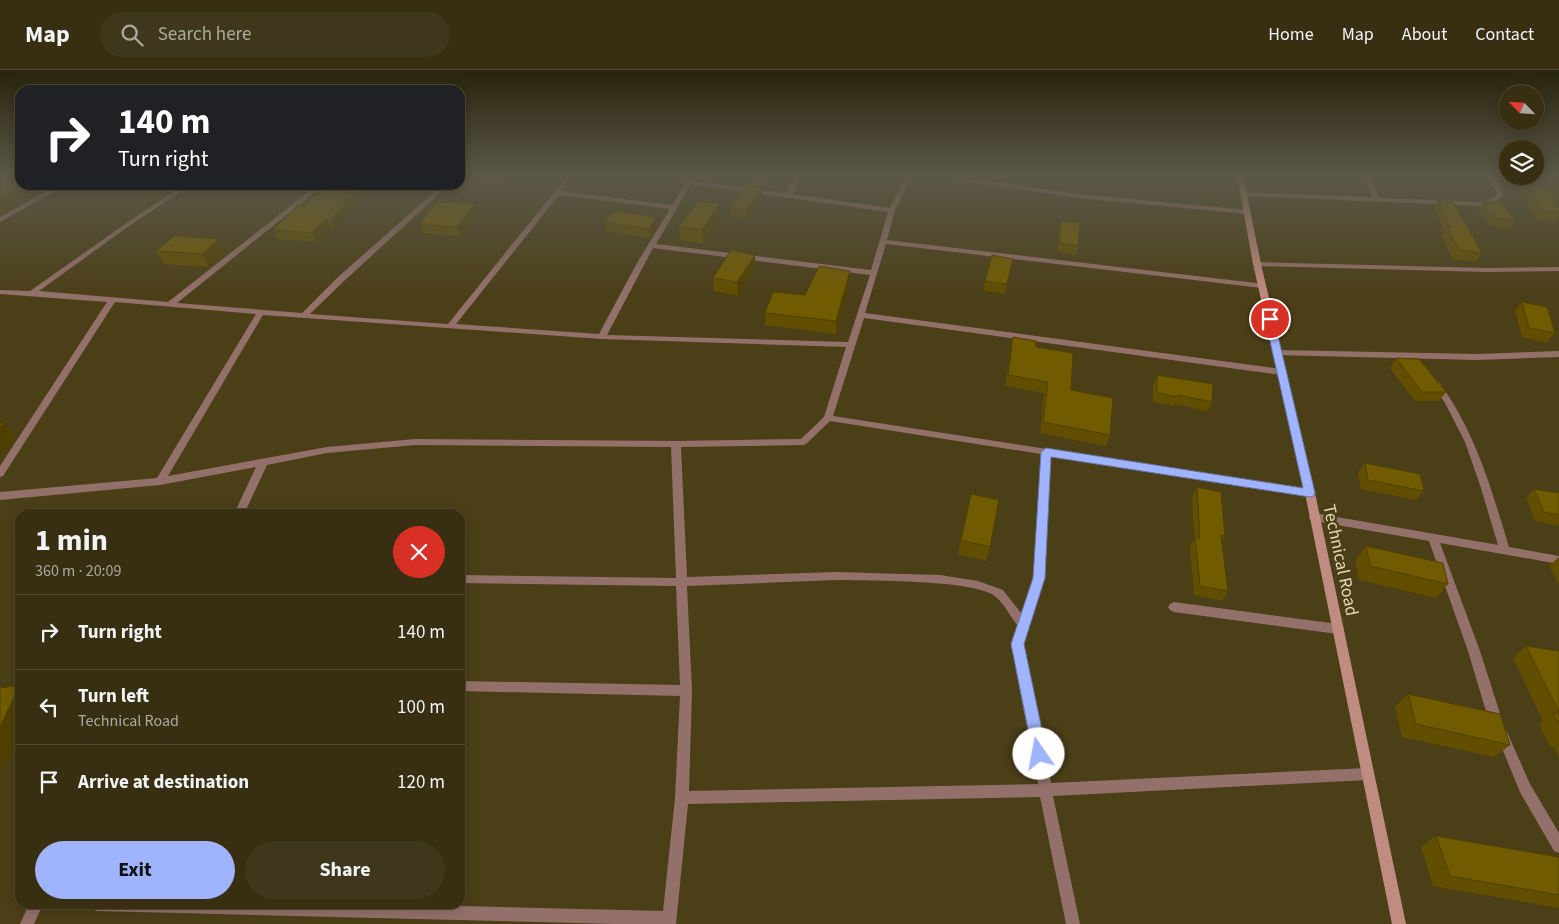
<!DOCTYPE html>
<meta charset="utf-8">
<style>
:root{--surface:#382f12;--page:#3f371b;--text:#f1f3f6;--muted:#aba99f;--line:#524a32;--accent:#a0b3fd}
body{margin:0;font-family:"Source Sans 3",sans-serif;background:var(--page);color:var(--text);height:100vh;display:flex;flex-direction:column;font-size:19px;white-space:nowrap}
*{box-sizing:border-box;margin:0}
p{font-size:16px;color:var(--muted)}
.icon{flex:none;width:28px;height:28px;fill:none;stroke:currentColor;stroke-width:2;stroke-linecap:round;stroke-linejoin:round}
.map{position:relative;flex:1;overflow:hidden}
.drawer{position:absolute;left:15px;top:439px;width:450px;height:400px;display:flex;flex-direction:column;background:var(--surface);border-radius:15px;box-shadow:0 2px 12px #0003,0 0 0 1px var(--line)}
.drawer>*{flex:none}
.top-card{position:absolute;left:15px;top:15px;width:450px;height:105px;border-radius:15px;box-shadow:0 2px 12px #0003,0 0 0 1px var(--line);background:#202124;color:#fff;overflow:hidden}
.needle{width:32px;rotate:295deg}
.tools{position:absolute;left:1499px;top:15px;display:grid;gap:10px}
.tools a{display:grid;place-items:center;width:45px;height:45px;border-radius:50%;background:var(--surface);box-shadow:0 2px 12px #0003,0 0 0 1px var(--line);font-size:25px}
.pin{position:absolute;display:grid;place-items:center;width:42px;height:42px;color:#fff;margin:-21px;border:2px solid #fff;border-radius:50%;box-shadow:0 1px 5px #0007}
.me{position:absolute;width:55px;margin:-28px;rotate:348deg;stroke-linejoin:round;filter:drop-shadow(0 0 4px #0008)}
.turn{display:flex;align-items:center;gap:18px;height:105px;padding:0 20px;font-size:22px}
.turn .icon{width:65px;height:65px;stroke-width:2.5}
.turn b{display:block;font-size:35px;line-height:42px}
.round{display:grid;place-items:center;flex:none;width:52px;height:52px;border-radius:26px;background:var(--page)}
.headline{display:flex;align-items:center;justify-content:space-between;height:85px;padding:0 20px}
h1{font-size:30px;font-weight:700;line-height:38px}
.cta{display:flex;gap:10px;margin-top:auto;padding:10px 20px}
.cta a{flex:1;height:58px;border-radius:30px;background:var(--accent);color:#111;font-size:20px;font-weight:700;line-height:58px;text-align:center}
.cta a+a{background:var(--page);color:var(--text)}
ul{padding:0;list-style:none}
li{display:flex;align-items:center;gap:15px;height:75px;padding:0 20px;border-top:1px solid var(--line)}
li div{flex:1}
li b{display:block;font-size:19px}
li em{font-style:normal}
header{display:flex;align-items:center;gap:30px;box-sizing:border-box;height:70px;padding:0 25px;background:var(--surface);border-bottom:1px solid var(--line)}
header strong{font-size:24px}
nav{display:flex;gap:28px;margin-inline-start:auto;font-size:18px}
.search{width:350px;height:45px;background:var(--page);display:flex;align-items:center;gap:12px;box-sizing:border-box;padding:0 18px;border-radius:28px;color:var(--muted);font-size:19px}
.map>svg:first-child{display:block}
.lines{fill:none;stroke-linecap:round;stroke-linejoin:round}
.street{fill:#93716a;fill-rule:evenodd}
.secondary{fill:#c08b80;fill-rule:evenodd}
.wall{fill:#614e01}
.shaded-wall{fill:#4f4001}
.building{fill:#715b01;stroke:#4f4001}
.route{fill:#a0b3fd;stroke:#6874a4}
.labels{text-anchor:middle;stroke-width:5;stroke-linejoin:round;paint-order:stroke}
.street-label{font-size:18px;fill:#e6dab6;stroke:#4b3f18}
</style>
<header>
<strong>Map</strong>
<div class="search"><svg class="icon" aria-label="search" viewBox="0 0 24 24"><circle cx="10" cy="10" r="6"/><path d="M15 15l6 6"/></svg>Search here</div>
<nav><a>Home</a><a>Map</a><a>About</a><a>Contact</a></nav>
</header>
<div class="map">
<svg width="1559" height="854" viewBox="0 0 1559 854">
<rect width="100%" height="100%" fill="#4b3f18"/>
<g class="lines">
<path class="street" d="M568,105H574L561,121L672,135L690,105H696L693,111L786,123L796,105H802L793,124L890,138L906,105H912L895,140L887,170L1265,214V218H1262L886,174L865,243L1281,299L1285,302L1281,305L864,248L833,346L1314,420L1315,423L1314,426L1310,427L1051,386L1044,508L1023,574L1051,713L1367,698L1372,700L1374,704L1372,708L1367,710L1053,726L1080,854H1066L1040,727L688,734L676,854H616L97,841L92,839L90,834H383L663,841L675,728L680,626L460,621V611L680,615L676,516L460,513V505L676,508L671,377L415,375L327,383L267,395L244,444H234L256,397L160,415L0,430V422L157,408L256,244L115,232L3,406L0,407V396L107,232L0,224V220L30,221L125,154L184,115H191L129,156L39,221L168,232L317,115H324L177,233L302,243L337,208L442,115H449L343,212L310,244L448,254ZM691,114L888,142L871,200L656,174ZM559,125L670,139L637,193L599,264L456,254ZM653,178L870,205L848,272L607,265ZM263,245L602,269L846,277L824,347L801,369L676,371L415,369L327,377L168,406ZM830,351L1041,384L1034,508L1021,543L1003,520L978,511L940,505L835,502L687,507L681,377L803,375L806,374ZM835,510C866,511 976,509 996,527C1004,534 1010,546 1017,555L1011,574L1038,714L689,721L692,621L687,516Z
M929,105H946L1078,124L1247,140L1250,142L1247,144L1078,128L932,107Z
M1363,105H1369L1379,128L1480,132L1494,128L1497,124L1486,105H1492L1504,124L1498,130L1480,136L1244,126L1241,124L1244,122L1372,127Z
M58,115H66L0,152V147Z
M1254,192L1487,198L1559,197V201L1487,202L1257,196L1253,194Z
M1278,280L1477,284L1559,281V287L1477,290L1275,285L1274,283Z
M1436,311L1439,312C1476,363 1491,418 1509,477L1559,486V494L1440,473L1480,581L1503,653L1501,657L1497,659L1493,657L1485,638L1468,581L1429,471L1314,451L1310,450L1309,447L1310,444L1314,443L1498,475L1480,415L1465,372L1445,333L1432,314Z
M1174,532L1338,554L1342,556L1344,559L1342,562L1338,564L1174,542L1170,540L1168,537L1170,534Z
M1503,660L1507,662L1530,714L1559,763V783L1554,781L1520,722L1497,666L1499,662Z
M29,834H43L34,854H20Z"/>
<path class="secondary" d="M1237,105H1243L1261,194L1315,423L1406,854H1392L1305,423L1253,194Z"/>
</g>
<path class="wall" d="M0,105L20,115H47L5,142H0Z
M474,105H515L509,115L477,113Z
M774,105L766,119L762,118V126L747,148L731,146V137L750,116V108Z
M1205,105H1230L1227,111L1205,108Z
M1523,109L1546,118L1550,111L1559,112V132L1549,124L1559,139V147L1555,152L1537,150L1517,117Z
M387,115H429L421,124L389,122Z
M367,124L334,158H330L316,172L277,169L273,160L304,136L317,126Z
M1438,130L1482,183L1476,192L1453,189L1441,165L1444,161L1433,138Z
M1484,131L1515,150L1509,159L1492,157L1478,139Z
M475,134L477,143L460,166L423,163L420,154Z
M721,147L703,174L680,170L679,157Z
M1061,151L1078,176L1076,185L1057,182L1059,160Z
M605,152L657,156L650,168L606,161Z
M156,181L226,182L209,197L164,194Z
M1013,189L1005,224L983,220L985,211Z
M755,198L738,226L714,221L713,208Z
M849,214L836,264L765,255V243L805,225Z
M1522,232L1555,263L1547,273L1522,267L1515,241Z
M1013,267L1036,277L1071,320L1110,365L1106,376L1040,363L1044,323L1005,316L1011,278Z
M1396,288L1446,322L1439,331H1415L1390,298Z
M1157,305L1212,332L1208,341L1175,334L1174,336L1153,332V315Z
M1365,393L1424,421L1416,430L1361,419L1358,403Z
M1197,417L1225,466L1222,471L1228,521L1222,531L1194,525L1190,477L1194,468L1192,427Z
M1534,419L1559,423V456L1535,451L1526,428Z
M968,438L990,477L986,491L958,484Z
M1366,476L1448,514L1436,528L1359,510L1355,490Z
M1559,487V515L1549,496Z
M1526,576L1559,581V688L1554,677H1550L1539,654L1543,651L1513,588Z
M1408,624L1510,675L1494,687L1402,667L1395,637Z
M1436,766L1559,787V838L1433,816L1421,777Z"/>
<path class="shaded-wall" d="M507,105H515L509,115L507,106Z
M769,105H774L766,119V110Z
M26,115H47L5,142L0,135V131Z
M363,115L367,124L334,158L330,150Z
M418,115H429L421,124Z
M762,117V126L747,148V140Z
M475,134L477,143L460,166L457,157Z
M720,134L721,147L703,174L702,160Z
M656,147L657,156L650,168L649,159Z
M326,149L330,158L316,172L312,163Z
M219,169L226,182L209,197L202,184Z
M755,185V198L738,226L737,212Z
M850,201L849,214L836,264V251Z
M4,353L17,367L0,384V357Z
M20,615V663L15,673L16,674L2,700L0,698V657Z"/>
<path class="building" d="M0,105H20V115H26L0,131Z
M487,105H507V106Z
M752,105H769L766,110L750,108Z
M1523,109L1541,110L1559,139V143L1543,141Z
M1550,111L1559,112V118Z
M329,115H363L330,150L326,149L312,163L273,160L298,135L304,136L313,126H317Z
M746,115L762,117L747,140L731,137Z
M1438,130L1453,132L1482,183L1459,180L1447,156L1451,157Z
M698,131L720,134L702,160L679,157Z
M1484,131L1501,132L1515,150L1498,149Z
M436,132L475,134L457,157L420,154Z
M614,141L656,147L649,159L605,152Z
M1061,151L1080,153L1078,176L1059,173Z
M174,166L219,169L202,184L156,181Z
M731,180L755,185L737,212L713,208Z
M992,185L1013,189L1007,214L985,211Z
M819,196L850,201L836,251L765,243L773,222L805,225Z
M1522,232L1547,237L1555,263L1529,258Z
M1013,267L1036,271V277L1073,283L1071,320L1113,328L1110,365L1043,352L1048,312L1008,305Z
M1396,288L1419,289L1446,322H1422Z
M1157,305L1213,314L1212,332L1178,325V327L1157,323Z
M0,353H4L0,357Z
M1365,393L1420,404L1424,421L1368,410Z
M1197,417L1221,422L1225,466L1221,465L1228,521L1200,516L1195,468H1200Z
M1534,419L1559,423V445L1544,442Z
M971,424L999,430L990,477L961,470Z
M1366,476L1443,493L1448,514L1370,496Z
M1526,576L1559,581V642Z
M20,615L0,657V618Z
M1408,624L1500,644L1510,675L1416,654Z
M1553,643L1559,644V654Z
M1436,766L1559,787V825L1450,806Z"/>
<linearGradient id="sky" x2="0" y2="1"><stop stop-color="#29230d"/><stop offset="0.47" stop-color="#5b5848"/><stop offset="1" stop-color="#5b5848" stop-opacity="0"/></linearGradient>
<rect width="1559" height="225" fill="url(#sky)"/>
<path class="route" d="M1270,246L1274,249L1315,423L1314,426L1310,427L1051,387L1045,508L1024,574L1047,684L1045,689L1039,691L1034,689L1011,574L1033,508L1041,382L1046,378L1303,418L1265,249Z"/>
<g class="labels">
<g class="street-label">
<text transform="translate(1341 490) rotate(78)" y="6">Technical Road</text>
</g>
</g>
</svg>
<div class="tools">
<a><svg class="needle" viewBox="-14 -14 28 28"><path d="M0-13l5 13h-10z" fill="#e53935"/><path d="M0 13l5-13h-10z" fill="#aba99f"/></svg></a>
<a><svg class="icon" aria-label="layers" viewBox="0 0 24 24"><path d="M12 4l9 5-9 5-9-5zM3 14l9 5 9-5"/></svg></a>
</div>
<div class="pin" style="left:1270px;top:249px;background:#d93025"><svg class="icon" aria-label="arrive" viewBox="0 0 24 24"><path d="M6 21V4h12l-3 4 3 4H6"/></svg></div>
<svg class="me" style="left:1039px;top:684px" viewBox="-20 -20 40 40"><circle r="19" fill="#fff"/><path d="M0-13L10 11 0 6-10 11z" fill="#a0b3fd"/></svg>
<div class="top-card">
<div class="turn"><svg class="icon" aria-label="right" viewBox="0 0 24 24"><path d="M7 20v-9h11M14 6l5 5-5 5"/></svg><div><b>140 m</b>Turn right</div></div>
</div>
<section class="drawer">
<div class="headline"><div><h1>1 min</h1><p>360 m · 20:09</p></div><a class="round" style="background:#d93025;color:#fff"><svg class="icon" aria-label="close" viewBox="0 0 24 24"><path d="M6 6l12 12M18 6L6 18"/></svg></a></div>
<ul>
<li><svg class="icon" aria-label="right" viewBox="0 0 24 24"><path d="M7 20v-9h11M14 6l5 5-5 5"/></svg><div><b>Turn right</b></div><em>140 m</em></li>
<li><svg class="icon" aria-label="left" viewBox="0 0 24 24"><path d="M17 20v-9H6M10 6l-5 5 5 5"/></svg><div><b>Turn left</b><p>Technical Road</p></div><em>100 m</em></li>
<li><svg class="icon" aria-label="arrive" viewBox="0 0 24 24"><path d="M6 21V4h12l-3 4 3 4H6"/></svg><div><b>Arrive at destination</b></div><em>120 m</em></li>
</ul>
<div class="cta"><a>Exit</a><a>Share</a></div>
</section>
</div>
